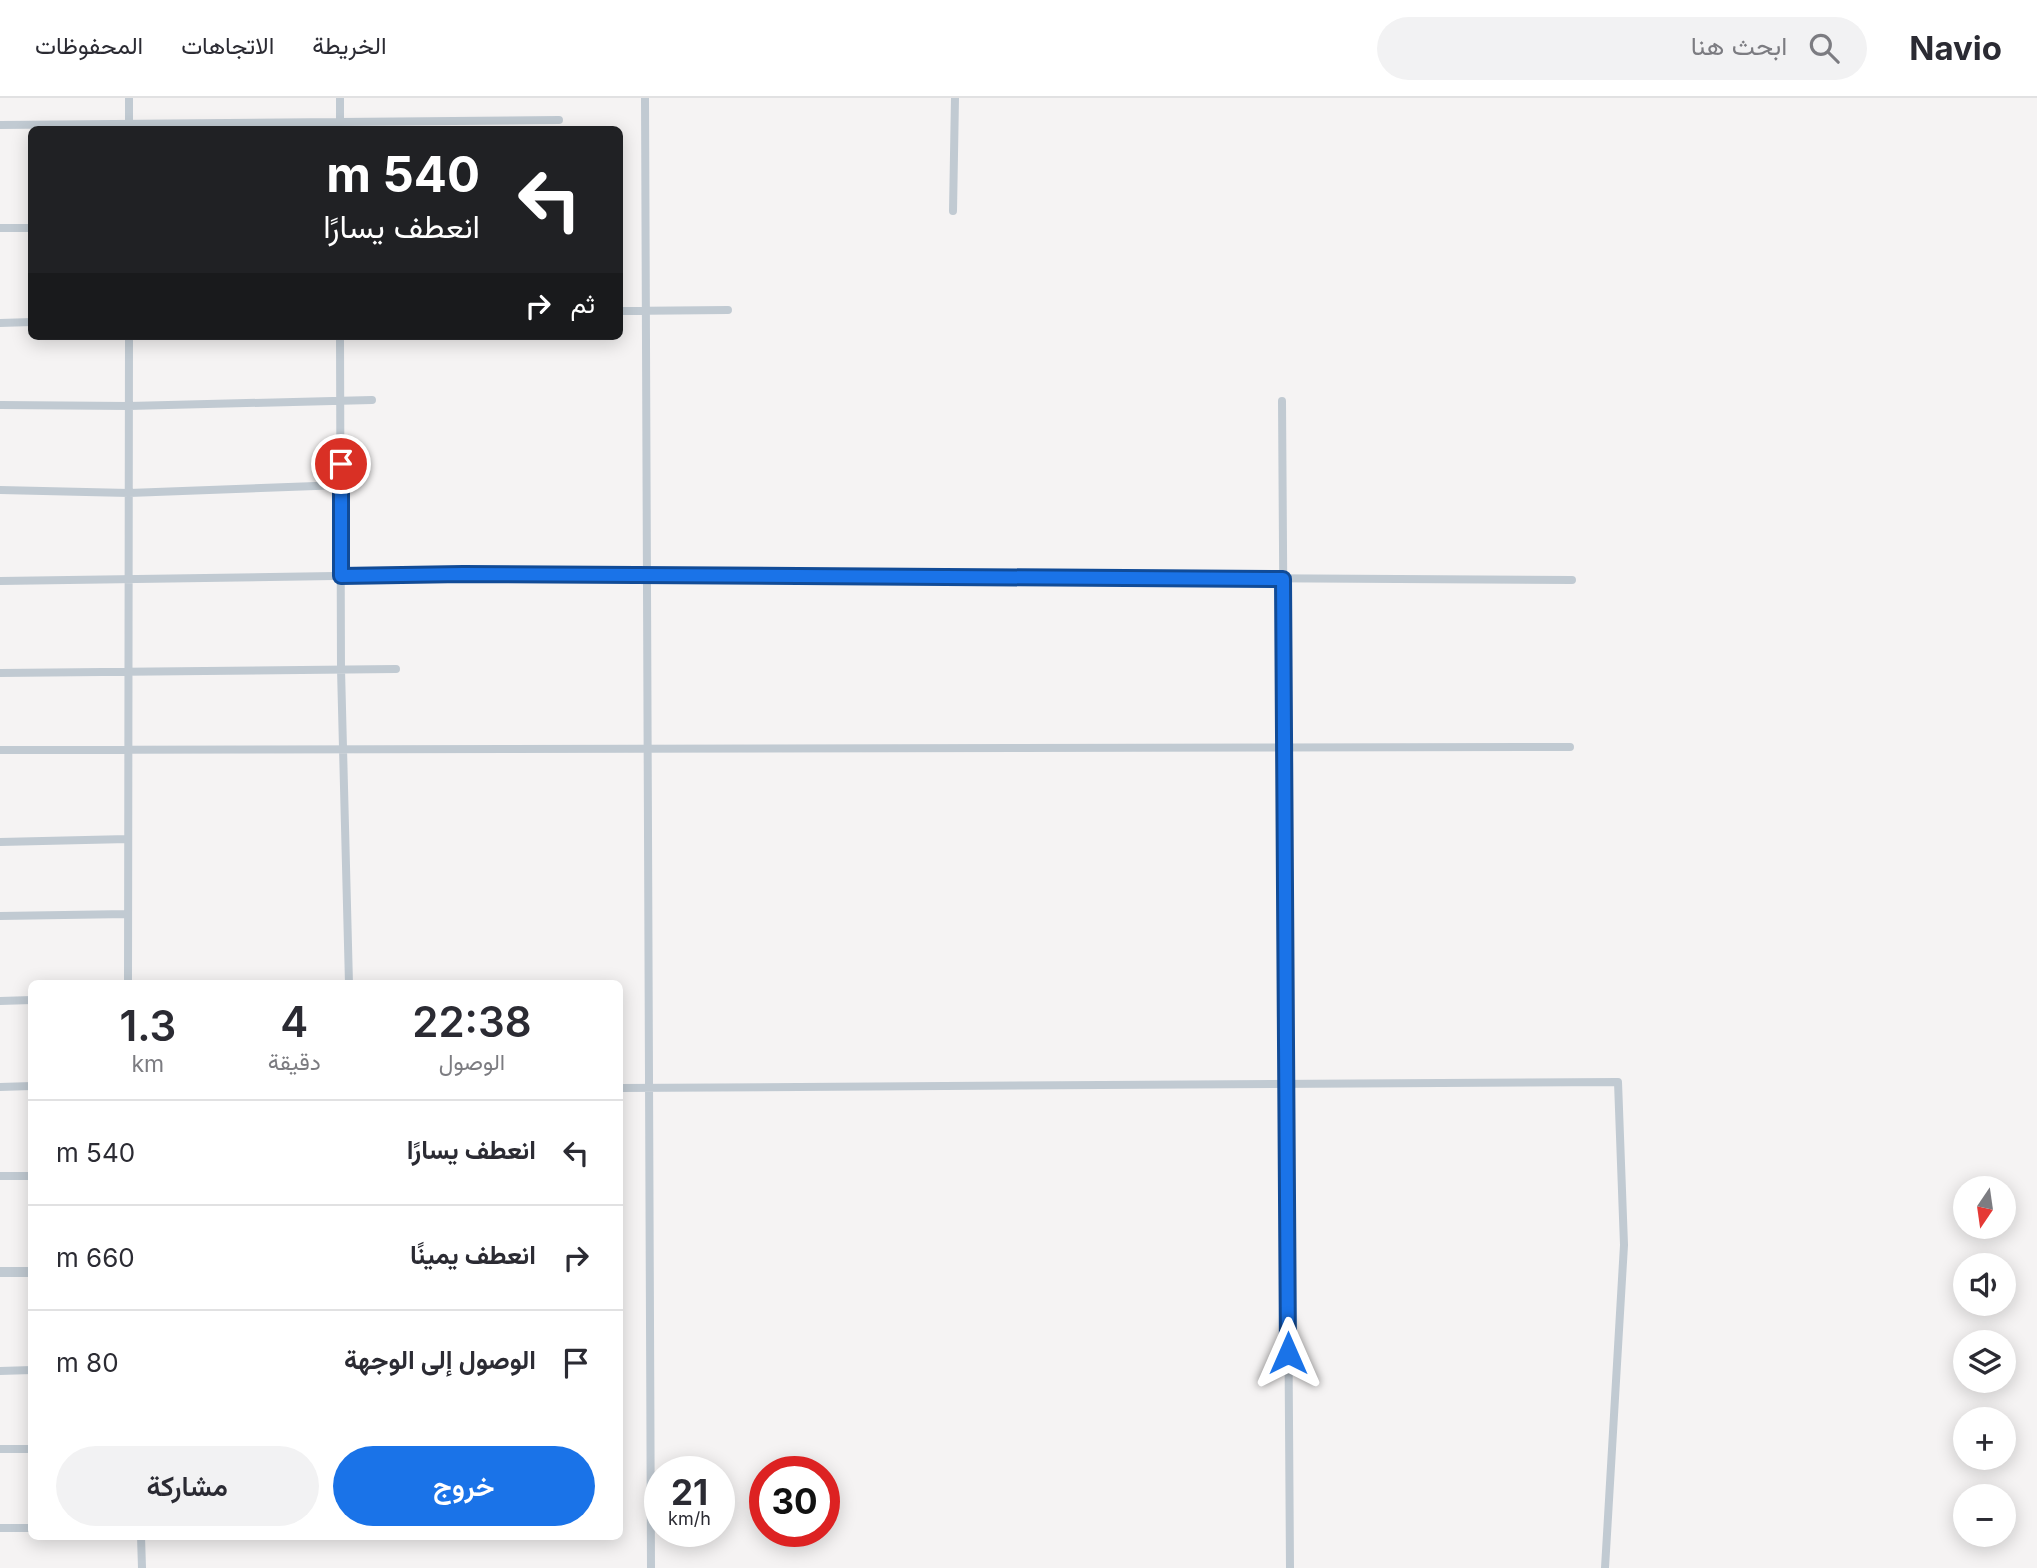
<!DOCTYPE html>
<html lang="ar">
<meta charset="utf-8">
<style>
:root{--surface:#fff;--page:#f2f2f3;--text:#2b2b33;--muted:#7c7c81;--line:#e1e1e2;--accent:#1a73e8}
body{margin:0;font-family:Inter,Vazirmatn,sans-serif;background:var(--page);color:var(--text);direction:rtl;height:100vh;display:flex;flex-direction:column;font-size:26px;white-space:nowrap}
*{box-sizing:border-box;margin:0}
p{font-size:23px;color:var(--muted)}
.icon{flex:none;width:38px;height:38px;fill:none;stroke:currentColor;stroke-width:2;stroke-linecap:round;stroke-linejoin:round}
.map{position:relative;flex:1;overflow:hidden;direction:ltr}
.sheet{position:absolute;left:28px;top:882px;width:595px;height:560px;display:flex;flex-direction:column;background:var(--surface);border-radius:10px;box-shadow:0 4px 18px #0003;direction:rtl}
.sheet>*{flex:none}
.guide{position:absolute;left:28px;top:28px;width:595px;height:214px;border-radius:10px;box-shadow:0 4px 18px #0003;direction:rtl;background:#202124;color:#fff;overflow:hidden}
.needle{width:46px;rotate:193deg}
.fabs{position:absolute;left:1953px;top:1078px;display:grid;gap:14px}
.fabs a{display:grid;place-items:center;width:63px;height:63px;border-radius:50%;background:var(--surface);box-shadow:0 4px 18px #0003;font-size:35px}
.speed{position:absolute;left:644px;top:1358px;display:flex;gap:14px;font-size:35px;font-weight:700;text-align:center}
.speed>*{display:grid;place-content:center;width:91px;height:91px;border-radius:50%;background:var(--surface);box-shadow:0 4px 18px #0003;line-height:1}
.speed small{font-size:18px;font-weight:400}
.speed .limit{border:10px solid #d22;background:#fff;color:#111}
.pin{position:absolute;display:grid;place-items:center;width:60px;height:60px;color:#fff;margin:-30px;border:4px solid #fff;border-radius:50%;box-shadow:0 2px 7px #0007}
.me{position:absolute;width:77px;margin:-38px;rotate:0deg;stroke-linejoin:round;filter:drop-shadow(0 0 5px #0008)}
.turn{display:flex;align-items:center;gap:24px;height:147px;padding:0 28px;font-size:32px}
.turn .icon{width:91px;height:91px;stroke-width:2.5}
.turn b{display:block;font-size:49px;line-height:60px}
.then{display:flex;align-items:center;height:66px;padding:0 28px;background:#0003;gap:14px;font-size:26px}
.eta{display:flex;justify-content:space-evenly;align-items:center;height:119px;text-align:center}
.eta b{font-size:42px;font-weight:600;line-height:49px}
.primary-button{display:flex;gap:14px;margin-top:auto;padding:14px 28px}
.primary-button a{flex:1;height:80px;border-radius:42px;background:var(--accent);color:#fff;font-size:28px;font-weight:600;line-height:80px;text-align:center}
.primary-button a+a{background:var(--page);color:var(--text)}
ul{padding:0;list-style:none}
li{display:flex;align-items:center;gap:21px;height:105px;padding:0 28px;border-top:2px solid var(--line)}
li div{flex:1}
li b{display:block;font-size:26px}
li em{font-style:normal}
header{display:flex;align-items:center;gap:42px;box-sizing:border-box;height:98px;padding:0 35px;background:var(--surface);border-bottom:2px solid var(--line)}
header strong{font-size:33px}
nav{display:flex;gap:38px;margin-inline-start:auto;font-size:24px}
.search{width:490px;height:63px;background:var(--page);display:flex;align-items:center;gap:18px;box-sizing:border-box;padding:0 24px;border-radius:38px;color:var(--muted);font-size:26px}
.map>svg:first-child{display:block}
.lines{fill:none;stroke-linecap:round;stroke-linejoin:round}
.minor{stroke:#c1cad2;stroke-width:8}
.tertiary{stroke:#c1cad2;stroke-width:10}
.route-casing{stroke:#114b97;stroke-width:18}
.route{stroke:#1a73e8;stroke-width:12}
</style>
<header>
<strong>Navio</strong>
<div class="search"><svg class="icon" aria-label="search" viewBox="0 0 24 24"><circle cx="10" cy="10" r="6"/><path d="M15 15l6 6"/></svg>ابحث هنا</div>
<nav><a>الخريطة</a><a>الاتجاهات</a><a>المحفوظات</a></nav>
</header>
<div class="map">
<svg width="2037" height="1470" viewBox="0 0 2037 1470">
<rect width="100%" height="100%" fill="#f5f3f3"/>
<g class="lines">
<path class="minor" d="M340,0V32
M645,0L651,1470
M0,27L559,22
M129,32V0
M953,113L955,0
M0,130H32
M620,213L728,212
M0,225L32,224
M340,238L341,571L349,886
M1282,303L1290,1470
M0,307L129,308L372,302
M0,392L129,395L343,387
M0,483L463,476L1572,482
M0,575L396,571
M0,652L1570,649
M0,744L128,741
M0,818L128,816
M128,886L129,238
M0,903L32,902
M0,989L32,988
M620,990L1618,984L1624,1147L1605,1470
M0,1078H32
M0,1273L32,1272
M0,1351H32
M0,1430H32
M141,1438L142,1470"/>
<path class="tertiary" d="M0,1174H32"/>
</g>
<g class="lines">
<g class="route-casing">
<path id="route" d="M341,366V478L463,476L1283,481L1288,1255"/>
</g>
<use href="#route" class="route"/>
</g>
</svg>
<div class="fabs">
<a><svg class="needle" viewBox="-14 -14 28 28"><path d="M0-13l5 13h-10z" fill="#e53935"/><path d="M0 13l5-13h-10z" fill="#7c7c81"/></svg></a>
<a><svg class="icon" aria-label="sound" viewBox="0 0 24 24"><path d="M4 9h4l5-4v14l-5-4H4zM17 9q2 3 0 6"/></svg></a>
<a><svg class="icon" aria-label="layers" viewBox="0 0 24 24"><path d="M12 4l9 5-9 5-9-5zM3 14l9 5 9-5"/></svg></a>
<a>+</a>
<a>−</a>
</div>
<div class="speed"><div>21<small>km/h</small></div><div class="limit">30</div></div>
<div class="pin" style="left:341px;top:366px;background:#d93025"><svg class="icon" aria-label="arrive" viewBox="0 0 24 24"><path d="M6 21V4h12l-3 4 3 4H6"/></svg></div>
<svg class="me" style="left:1288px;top:1255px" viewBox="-20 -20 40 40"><path d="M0-17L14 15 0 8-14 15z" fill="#1a73e8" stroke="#fff" stroke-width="4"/></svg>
<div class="guide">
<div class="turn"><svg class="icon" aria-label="left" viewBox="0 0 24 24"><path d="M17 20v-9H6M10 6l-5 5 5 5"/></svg><div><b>540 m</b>انعطف يسارًا</div></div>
<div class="then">ثم<svg class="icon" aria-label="right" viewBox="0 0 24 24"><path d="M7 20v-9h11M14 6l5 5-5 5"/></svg></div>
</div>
<section class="sheet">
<div class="eta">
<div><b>22:38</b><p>الوصول</p></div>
<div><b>4</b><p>دقيقة</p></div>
<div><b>1.3</b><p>km</p></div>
</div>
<ul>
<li><svg class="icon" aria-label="left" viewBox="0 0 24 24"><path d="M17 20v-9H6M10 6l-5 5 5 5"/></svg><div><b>انعطف يسارًا</b></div><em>540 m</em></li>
<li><svg class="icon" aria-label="right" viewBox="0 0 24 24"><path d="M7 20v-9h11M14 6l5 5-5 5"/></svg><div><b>انعطف يمينًا</b></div><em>660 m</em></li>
<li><svg class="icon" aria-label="arrive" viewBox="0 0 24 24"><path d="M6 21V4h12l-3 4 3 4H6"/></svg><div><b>الوصول إلى الوجهة</b></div><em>80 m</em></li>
</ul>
<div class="primary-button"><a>خروج</a><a>مشاركة</a></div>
</section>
</div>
